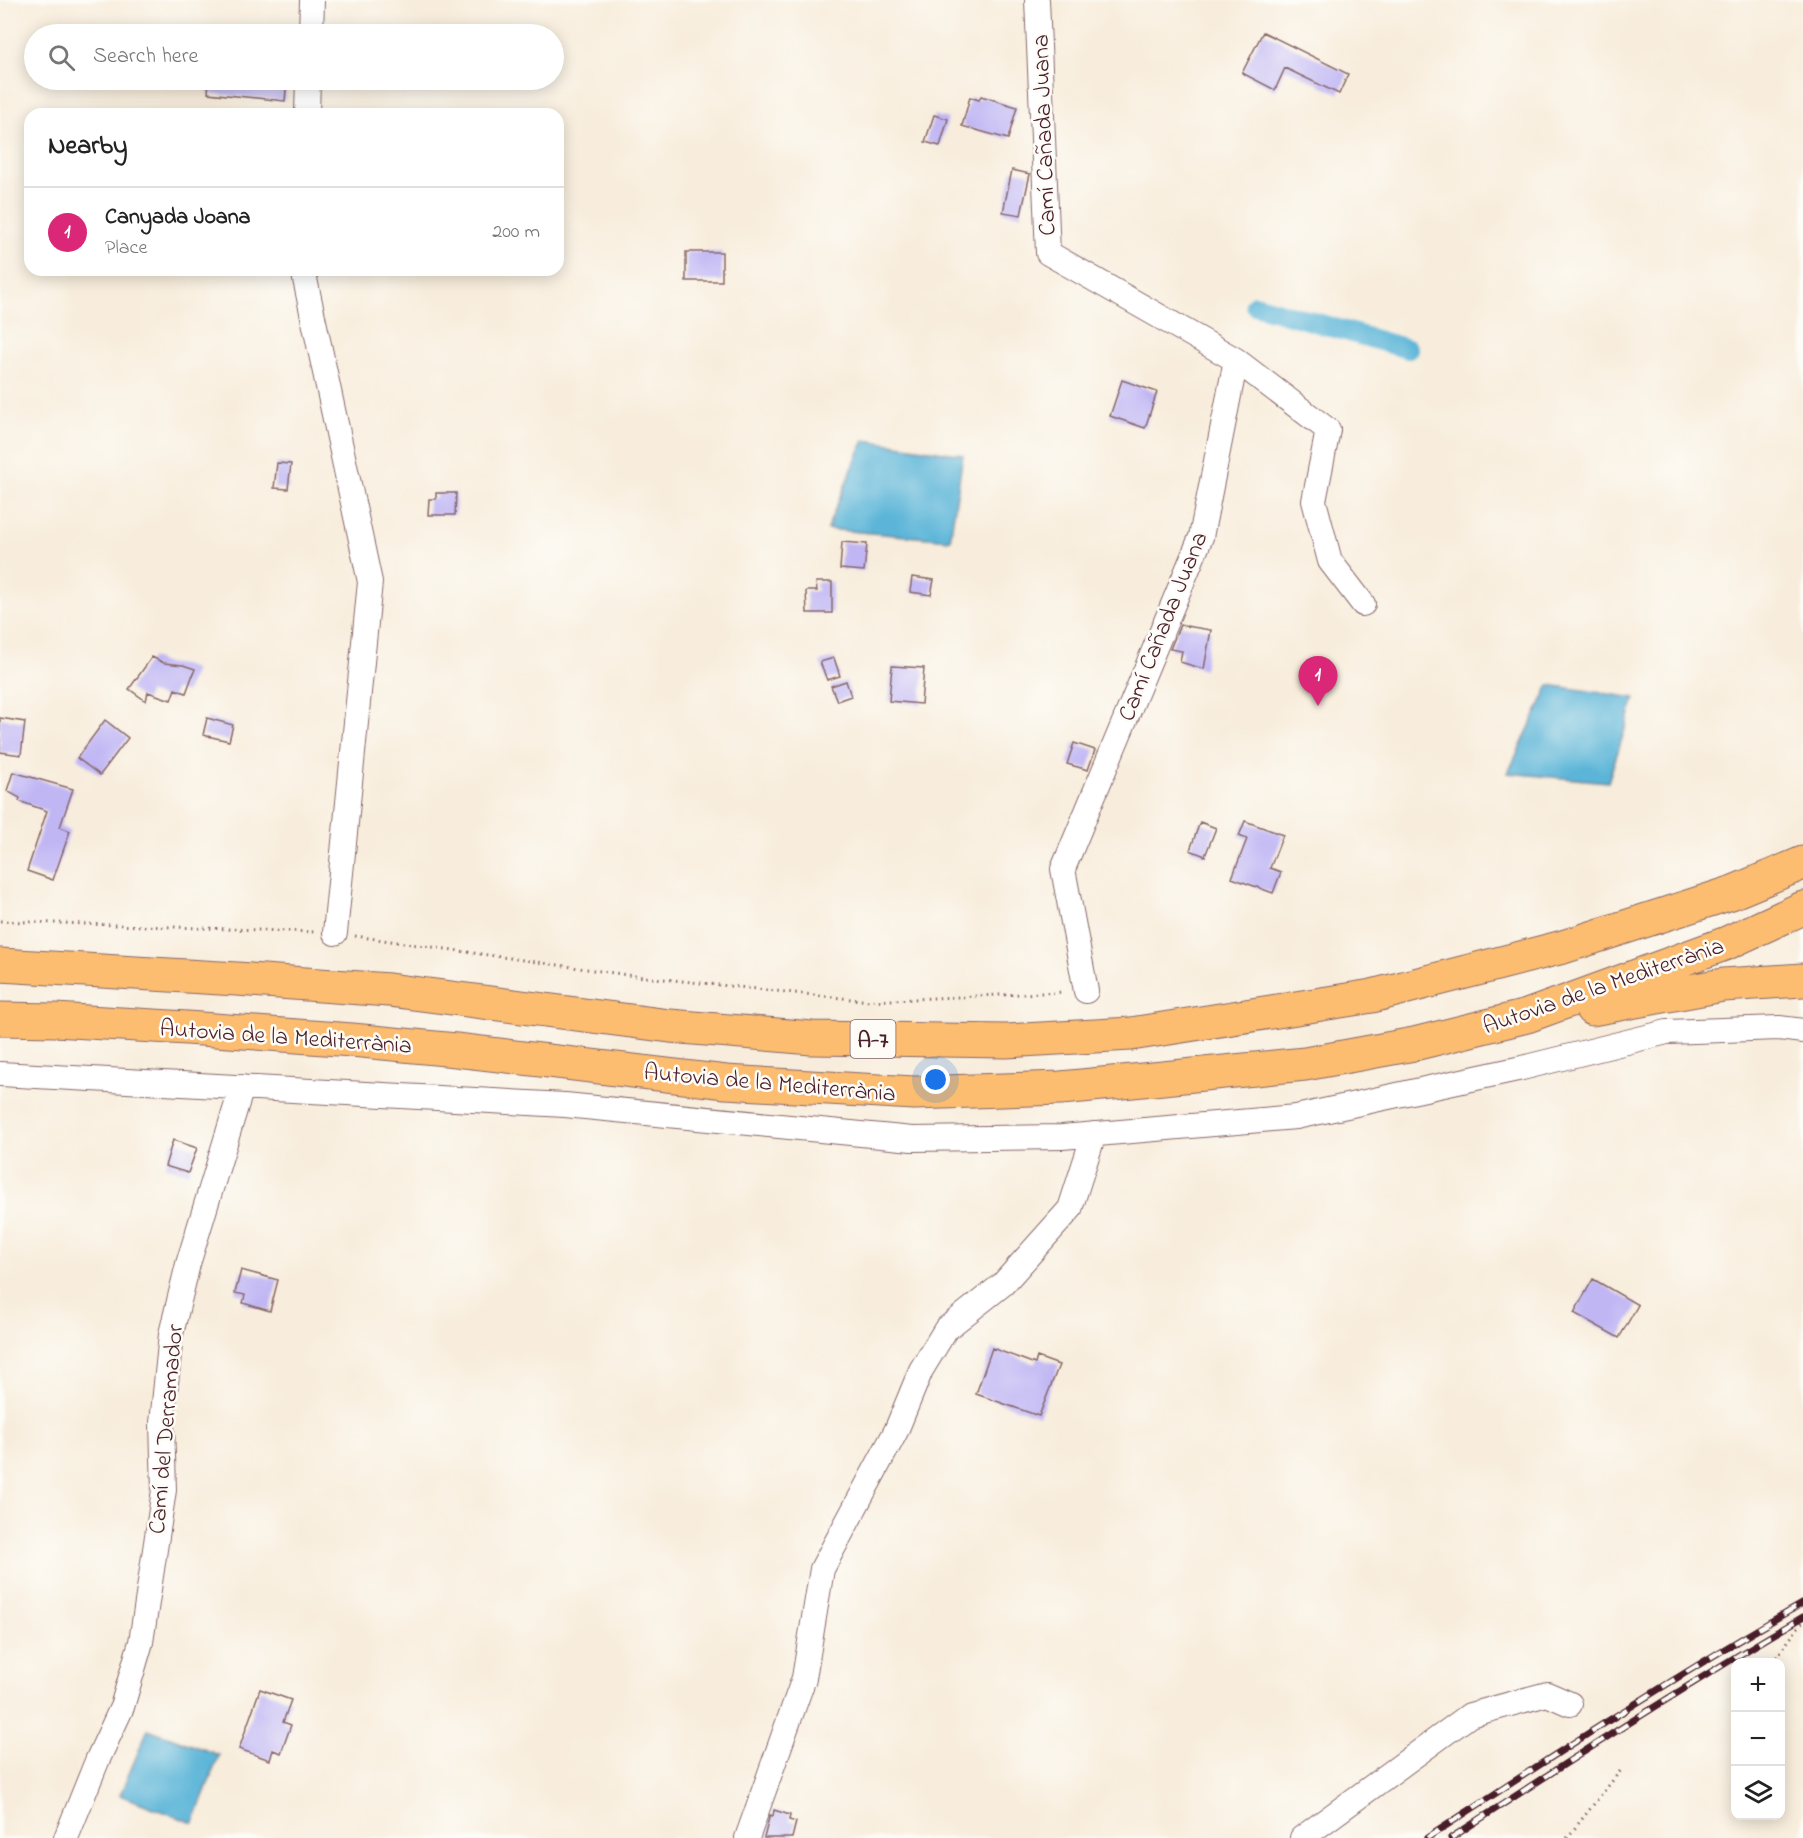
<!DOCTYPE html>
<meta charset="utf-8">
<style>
body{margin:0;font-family:"Indie Flower",sans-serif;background:#f2f2f2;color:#222}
.controls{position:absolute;right:18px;bottom:18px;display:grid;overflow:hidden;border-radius:12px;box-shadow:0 3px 15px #0003}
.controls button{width:54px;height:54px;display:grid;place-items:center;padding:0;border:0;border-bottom:2px solid #e0e0e0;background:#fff;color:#222;font:30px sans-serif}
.you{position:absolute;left:936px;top:1080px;width:21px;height:21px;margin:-15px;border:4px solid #fff;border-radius:50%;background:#1a73e8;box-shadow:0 0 0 9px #1a73e833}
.badge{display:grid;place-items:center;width:39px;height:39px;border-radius:50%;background:#db2777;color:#fff;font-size:20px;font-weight:700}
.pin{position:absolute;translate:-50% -50px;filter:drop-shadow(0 2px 3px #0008)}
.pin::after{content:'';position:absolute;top:32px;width:21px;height:18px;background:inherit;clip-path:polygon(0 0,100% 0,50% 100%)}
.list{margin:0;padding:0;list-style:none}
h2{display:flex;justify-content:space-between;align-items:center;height:78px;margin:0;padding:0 24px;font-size:26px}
h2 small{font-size:20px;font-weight:400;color:#767676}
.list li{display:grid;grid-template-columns:39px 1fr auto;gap:18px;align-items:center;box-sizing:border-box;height:90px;padding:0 24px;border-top:2px solid #e0e0e0}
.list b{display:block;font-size:22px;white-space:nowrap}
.list p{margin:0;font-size:20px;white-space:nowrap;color:#767676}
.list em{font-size:20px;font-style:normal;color:#767676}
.icon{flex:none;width:33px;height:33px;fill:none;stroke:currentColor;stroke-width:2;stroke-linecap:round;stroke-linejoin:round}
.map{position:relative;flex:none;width:1803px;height:1838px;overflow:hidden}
.search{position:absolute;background:#fff;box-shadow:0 3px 15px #0003;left:24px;top:24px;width:540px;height:66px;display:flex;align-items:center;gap:15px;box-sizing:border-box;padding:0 21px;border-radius:33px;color:#767676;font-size:22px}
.panel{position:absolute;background:#fff;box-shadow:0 3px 15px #0003;left:24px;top:108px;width:540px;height:168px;border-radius:18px}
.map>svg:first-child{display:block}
.water{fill:#5bb5d8;stroke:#526a82;stroke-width:1.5}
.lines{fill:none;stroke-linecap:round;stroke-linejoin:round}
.canal{stroke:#5bb5d8;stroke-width:20}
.building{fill:#c0b6f4}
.minor-casing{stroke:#876769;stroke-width:26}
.highway-casing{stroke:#876769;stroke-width:35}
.path{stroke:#876769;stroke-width:3;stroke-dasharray:1.5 4.5;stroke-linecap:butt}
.minor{stroke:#fff;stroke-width:24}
.highway{stroke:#fcbd6f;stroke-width:33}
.rail-casing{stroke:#4a1f2b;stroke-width:7}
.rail{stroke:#fdfcf7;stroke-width:4.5;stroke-dasharray:14;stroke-linecap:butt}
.labels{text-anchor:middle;stroke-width:5;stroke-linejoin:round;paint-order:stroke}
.shield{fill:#fdfcf7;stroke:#806168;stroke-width:1.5}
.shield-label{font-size:22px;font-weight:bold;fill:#4a1f2b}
.street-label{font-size:24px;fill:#4a1f2b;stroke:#fdfcf7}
</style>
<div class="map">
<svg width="1803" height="1838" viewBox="0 0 1803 1838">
<rect width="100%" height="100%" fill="#fdfcf7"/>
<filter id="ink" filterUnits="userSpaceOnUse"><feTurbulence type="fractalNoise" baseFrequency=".0167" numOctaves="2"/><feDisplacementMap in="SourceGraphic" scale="12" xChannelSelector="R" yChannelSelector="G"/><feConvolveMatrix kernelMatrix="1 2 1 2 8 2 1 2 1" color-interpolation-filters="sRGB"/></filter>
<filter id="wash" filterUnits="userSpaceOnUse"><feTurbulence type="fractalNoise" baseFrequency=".008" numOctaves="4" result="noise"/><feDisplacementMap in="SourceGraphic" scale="24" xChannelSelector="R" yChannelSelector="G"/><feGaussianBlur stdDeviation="1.35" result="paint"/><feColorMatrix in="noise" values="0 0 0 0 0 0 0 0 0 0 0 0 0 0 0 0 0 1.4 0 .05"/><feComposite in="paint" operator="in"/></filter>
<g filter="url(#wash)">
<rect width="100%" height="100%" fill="#f8eddc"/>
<path class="water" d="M864,440L963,455L950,540L827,529Z
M1549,685L1635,698L1608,782L1508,773Z
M148,1729L219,1755L193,1823L120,1795Z"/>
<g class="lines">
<path class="canal" d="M1255,305L1408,349"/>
</g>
<g id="blocks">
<path class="building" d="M1263,32L1348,74L1339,94L1285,68L1275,90L1242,73Z
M209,80H287L285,101L208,93Z
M981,96L1017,107L1008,139L962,126L970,97L979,100Z
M934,115L948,119L940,146L925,142Z
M1012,170L1030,174L1021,215L1003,212Z
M686,252H722V281H686Z
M1122,380L1157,392L1145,428L1110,416Z
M277,463L291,464L288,489L274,488Z
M436,493H456L455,515H428L429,499H436Z
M842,542L867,544L864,571L840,569Z
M912,577L934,580L931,595L910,592Z
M816,582H832V613H807L806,591H817Z
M1180,625L1211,630L1204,669L1180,662L1182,651L1170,649Z
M152,657L164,663L183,665L195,669L186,693L175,689L171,700L148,692L146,701L129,689Z
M834,658L840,676L827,680L820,662Z
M892,666L924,668L921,704L889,701Z
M846,681L851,696L837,701L831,686Z
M0,718L25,722L21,755L0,752Z
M207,718L233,725L229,741L203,735Z
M105,720L128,738L100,775L77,758Z
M1074,743L1095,750L1088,770L1067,764Z
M13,772L73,789L60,827L70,831L53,880L27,871L47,811L19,801L20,798L7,791Z
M1245,821L1283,835L1270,868L1281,872L1273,893L1232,878L1247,839L1239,836Z
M1200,822L1216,828L1205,856L1190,850Z
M173,1140L197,1148L188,1173L165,1166Z
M241,1270L278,1280L270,1311L243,1303L245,1295L235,1293Z
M1593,1279L1638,1305L1619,1338L1574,1313Z
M992,1348L1035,1364L1037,1357L1059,1365L1039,1416L976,1394Z
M260,1689L291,1700L283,1722L291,1725L281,1753L273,1750L270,1760L239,1749Z
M774,1810L790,1815L789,1820L796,1822L792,1838H764L769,1818L770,1815L773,1816Z"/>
</g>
</g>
<g filter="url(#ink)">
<use href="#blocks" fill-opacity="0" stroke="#876769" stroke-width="1.5"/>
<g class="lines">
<g class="minor-casing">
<path id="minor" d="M1037,0L1048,253L1236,360L1201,537L1063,869L1086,991
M311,34L312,0
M307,114L308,80
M303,270L370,582L335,933
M1236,360L1328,430L1314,501L1330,561L1363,604
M0,1074L565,1105L912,1139L1062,1137L1296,1117L1522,1068L1667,1032L1779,1028L1803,1031
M66,1838L97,1761L122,1707L141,1642L164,1490L162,1423L171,1334L188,1264L242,1087
M747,1838L804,1678L822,1569L896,1431L921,1370L946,1329L1003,1284L1070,1209L1094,1134
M1302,1838L1470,1715L1547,1694L1570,1704"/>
</g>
<g class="highway-casing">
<path id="highway" d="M0,965L237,979L389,990L670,1026L812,1038L1006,1041L1131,1034L1372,996L1563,947L1731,893L1803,863
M1592,1009L1723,985L1803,980
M0,1019L55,1020L187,1028L352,1040L456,1050L726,1082L914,1093L1061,1088L1305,1064L1414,1044L1527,1016L1727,943L1803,908"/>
</g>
<path class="path" d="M0,921L316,932
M355,936L635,976L870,1001L1064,992
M1773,1662L1803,1621
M1567,1838L1621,1770"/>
<use href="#minor" class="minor"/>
<use href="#highway" class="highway"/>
<g class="rail-casing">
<path id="rail" d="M1427,1838C1551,1757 1675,1676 1803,1603
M1451,1838C1567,1762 1683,1687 1803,1617"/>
</g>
<use href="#rail" class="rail"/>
</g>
</g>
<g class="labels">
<rect class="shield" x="850.5" y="1020" width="45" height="38" rx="4.5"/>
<g class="shield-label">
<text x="873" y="1047">A-7</text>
</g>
<g class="street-label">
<text transform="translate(1043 135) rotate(-92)" y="8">Camí Cañada Juana</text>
<text transform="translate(1162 626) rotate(-68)" y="8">Camí Cañada Juana</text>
<text transform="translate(1603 985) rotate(-19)" y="8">Autovia de la Mediterrània</text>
<text transform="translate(286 1036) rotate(4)" y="8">Autovia de la Mediterrània</text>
<text transform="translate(770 1082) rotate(5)" y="8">Autovia de la Mediterrània</text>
<text transform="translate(165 1429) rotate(-85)" y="8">Camí del Derramador</text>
</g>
</g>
</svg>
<div class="controls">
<button>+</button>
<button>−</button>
<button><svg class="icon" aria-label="layers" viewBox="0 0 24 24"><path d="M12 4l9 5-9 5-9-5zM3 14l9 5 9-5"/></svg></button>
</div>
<div class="you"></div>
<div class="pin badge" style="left:1318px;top:706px">1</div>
<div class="search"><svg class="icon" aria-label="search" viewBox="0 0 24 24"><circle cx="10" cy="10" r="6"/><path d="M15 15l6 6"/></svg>Search here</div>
<section class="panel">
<h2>Nearby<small></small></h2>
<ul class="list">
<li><span class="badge">1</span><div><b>Canyada Joana</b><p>Place</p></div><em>200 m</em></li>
</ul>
</section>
</div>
